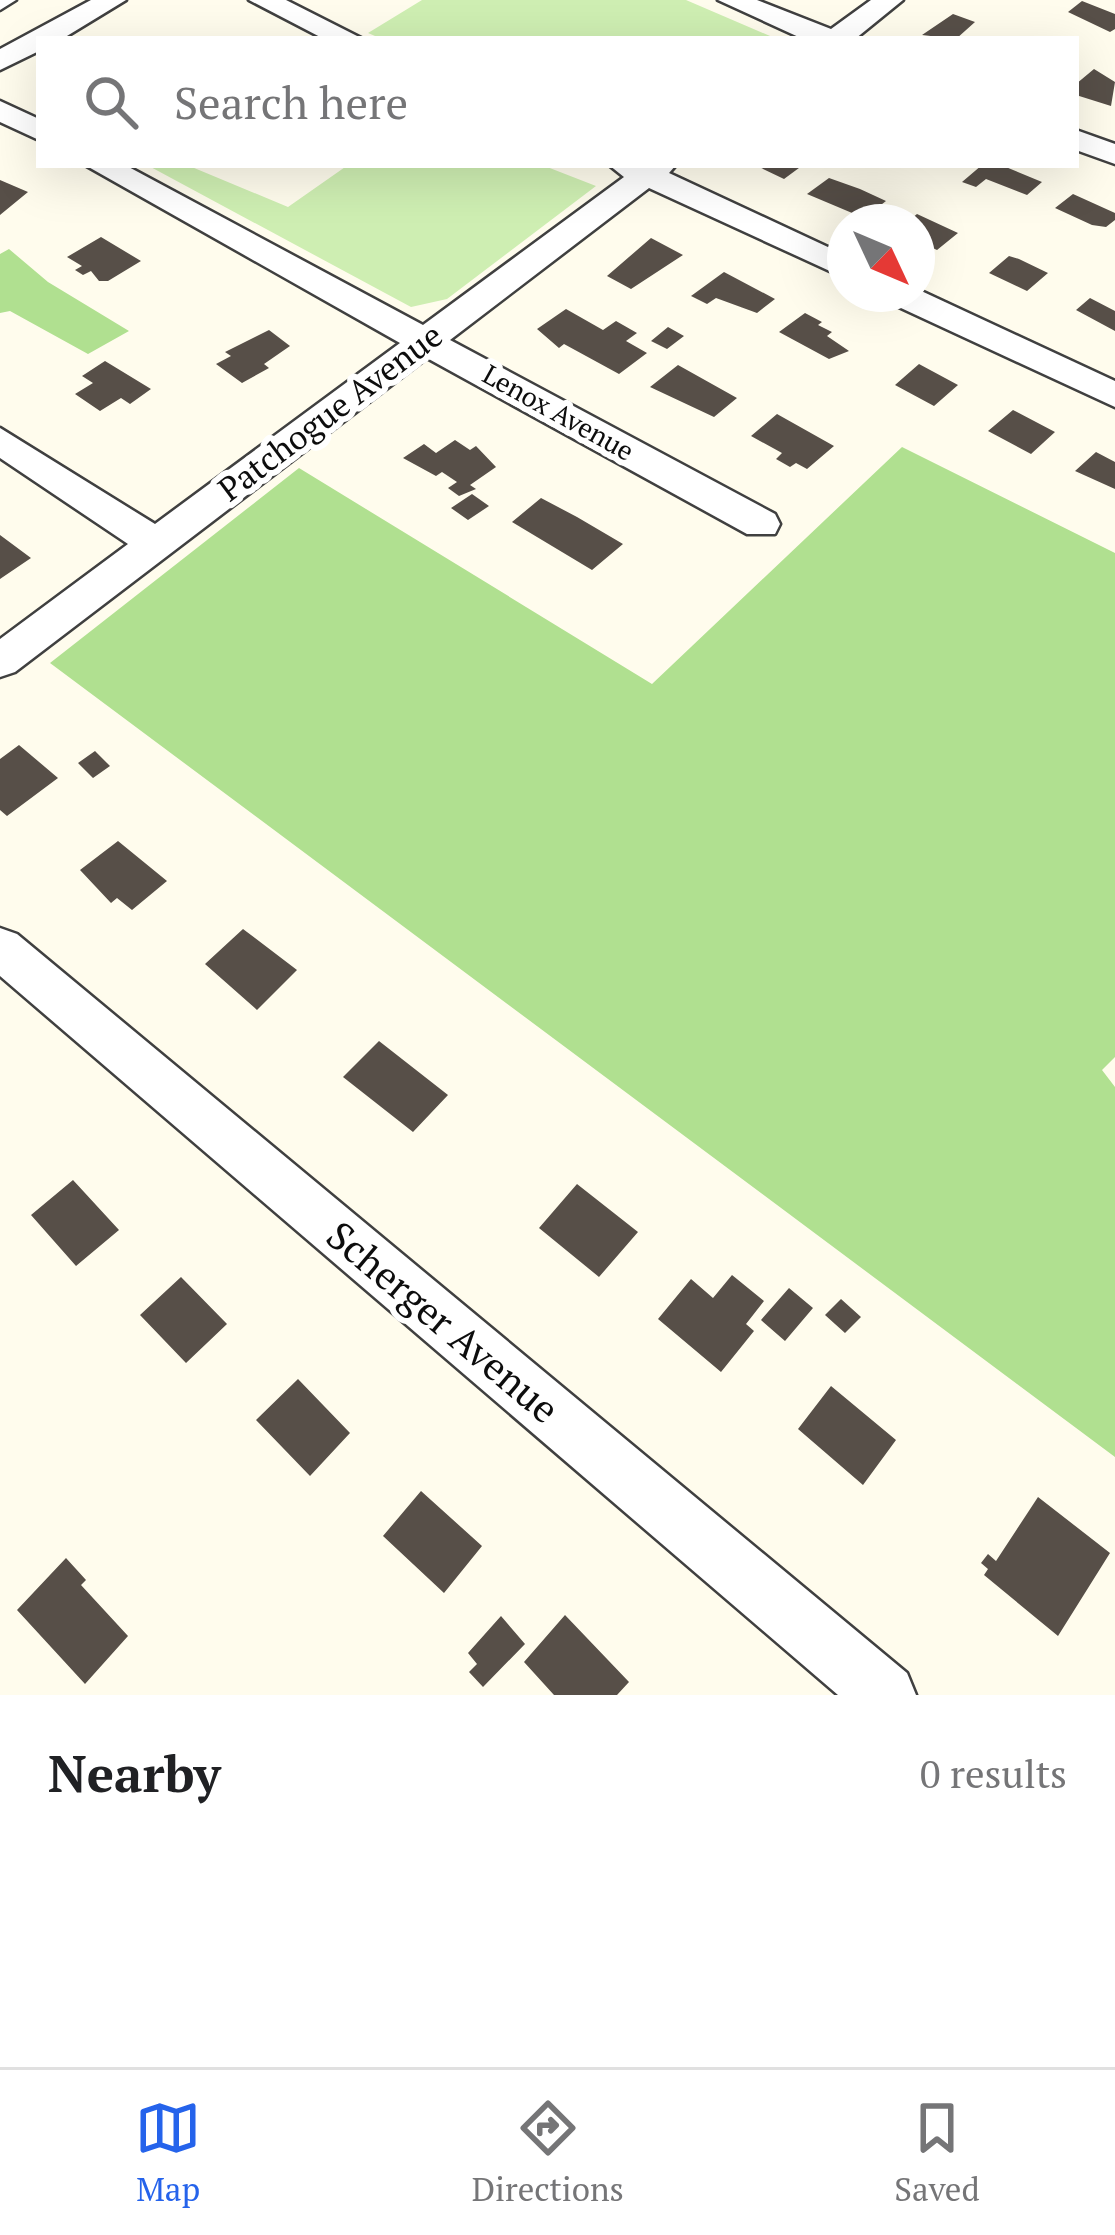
<!DOCTYPE html>
<style>
body{margin:0;font-family:"PT Serif",serif;background:#f2f2f2;color:#202124}
.compass{position:absolute;left:827px;top:204px;width:108px;height:108px;border-radius:50%;background:#fff;box-shadow:0 12px 48px #0002;rotate:134deg}
.list{margin:0;padding:0;list-style:none}
h2{display:flex;justify-content:space-between;align-items:center;height:156px;margin:0;padding:0 48px;font-size:51px}
h2 small{font-size:39px;font-weight:400;color:#757577}
.icon{flex:none;width:66px;height:66px;fill:none;stroke:currentColor;stroke-width:2;stroke-linecap:round;stroke-linejoin:round}
.map{position:relative;flex:none;width:1115px;height:1695px;overflow:hidden}
.search{position:absolute;background:#fff;box-shadow:0 12px 48px #0002;left:36px;right:36px;top:36px;height:132px;display:flex;align-items:center;gap:30px;box-sizing:border-box;padding:0 42px;border-radius:0px;color:#757577;font-size:45px}
.sheet{height:372px;background:#fff}
nav{display:flex;justify-content:space-around;align-items:center;box-sizing:border-box;height:168px;border-top:3px solid #e0e0e0;background:#fff;font-size:33px;color:#757577}
nav a{display:grid;justify-items:center;gap:6px}
nav .on{color:#2563eb}
.map>svg:first-child{display:block}
.green{fill:#ceeeb2}
.forest{fill:#b0e090}
.building{fill:#574f48}
.lines{fill:none;stroke-linecap:round;stroke-linejoin:round}
.minor-casing{stroke:#404040;stroke-width:5}
.minor{fill:#fff;fill-rule:evenodd}
.labels{text-anchor:middle;stroke-width:12;stroke-linejoin:round;paint-order:stroke}
.far-street-label{font-size:27px;fill:#0d0d0d;stroke:#fff}
.street-label{font-size:33px;fill:#0d0d0d;stroke:#fff}
.near-street-label{font-size:39px;fill:#0d0d0d;stroke:#fff}
</style>
<div class="map">
<svg width="1115" height="1695" viewBox="0 0 1115 1695">
<rect width="100%" height="100%" fill="#fffced"/>
<path class="green" d="M422,0H686L777,39H382L368,33Z
M147,165H187L288,207L348,165H542L596,186L447,299L411,307Z"/>
<path class="forest" d="M9,249L48,282L129,331L88,354L10,311L0,313V254Z
M902,447L1115,553V1057L1102,1070L1115,1087V1457L50,663L299,468L652,684Z"/>
<path class="building" d="M1082,1L1115,14V29L1110,32L1068,12Z
M953,14L975,22L956,39L922,35Z
M1094,69L1115,82L1111,106L1076,95V84Z
M755,165H803L784,179Z
M982,165H1001L1042,182L1027,195L986,179L976,187L962,182Z
M829,178L860,189L886,201L864,218L807,194Z
M0,180L28,192L0,215Z
M1073,194L1115,213V220L1106,227L1092,225L1055,208Z
M917,214L958,233L937,250L917,241V222H907Z
M101,237L141,261L108,281H99L91,271L83,275L75,270L82,266L67,257Z
M651,238L683,255L631,289L607,276Z
M1009,256L1019,259L1048,273L1027,291L989,273Z
M724,272L775,299L757,313L716,298L707,304L691,296Z
M1090,298L1115,311V331L1076,310Z
M566,309L603,330L616,321L637,333L626,341L647,353L619,374L564,344L559,348L537,329Z
M805,313L822,322L818,325L832,332L827,336L849,351L829,359L779,332Z
M668,327L684,336L667,349L651,341Z
M269,330L290,346L264,364L269,368L242,383L216,364L231,356L225,352Z
M105,361L151,389L130,404L121,398L100,411L75,394L93,383L82,376Z
M919,364L958,385L934,406L895,385Z
M678,365L737,398L714,417L650,387Z
M1013,410L1055,432L1031,454L988,431Z
M777,414L834,446L807,469L796,463L790,467L776,459L782,453L751,436Z
M455,440L470,450L476,446L496,467L470,485L476,489L459,496L448,488L457,482L442,472L436,476L403,458L424,444L436,453Z
M1096,452L1115,462V489L1075,471Z
M472,494L489,506L468,520L451,508Z
M541,498L577,517L623,544L592,570L512,522Z
M0,535L31,558L0,579Z
M19,745L58,778L7,816L0,810V759Z
M95,751L110,766L93,778L78,763Z
M118,841L167,881L132,910L117,898L111,903L80,870Z
M243,929L297,970L257,1010L205,964Z
M379,1041L448,1095L413,1132L343,1077Z
M73,1180L119,1230L76,1266L31,1215Z
M577,1184L638,1232L599,1277L539,1228Z
M732,1275L764,1301L746,1324L754,1331L721,1372L658,1319L691,1279L713,1298Z
M181,1277L227,1324L186,1363L140,1315Z
M789,1288L813,1308L785,1341L761,1320Z
M841,1299L861,1317L845,1333L825,1315Z
M298,1379L350,1433L310,1476L256,1420Z
M831,1386L896,1440L863,1485L798,1429Z
M421,1491L482,1546L444,1593L383,1536Z
M1038,1497L1110,1553L1058,1636L984,1575L988,1569L981,1563L988,1554L996,1561Z
M66,1558L86,1580L81,1585L128,1636L85,1684L17,1610Z
M565,1615L629,1682L617,1695H554L524,1662Z
M501,1616L525,1644L483,1687L469,1672L477,1664L468,1653Z"/>
<g class="lines">
<g class="minor-casing">
<path id="minor" d="M0,0H16L0,10Z
M91,0H126L62,39H39V51L0,70V49Z
M249,0H286L363,39H324Z
M718,0H757L831,29L871,0H903L855,39H803Z
M0,101L39,119V140L0,122Z
M1076,130L1115,144V164L1076,150Z
M85,165H125L423,325L624,177L609,165H676L669,173L845,255V278L649,188L450,340L775,514L780,524L775,534H747L427,358L15,672L0,677V639L128,544L0,458V428L155,524L400,343Z
M917,289L1115,381V407L888,302L883,294H917Z
M0,928L17,934L907,1673L916,1695H838L0,976Z"/>
</g>
<use href="#minor" class="minor"/>
</g>
<g class="labels">
<g class="far-street-label">
<text transform="translate(558 413) rotate(29)" y="9">Lenox Avenue</text>
</g>
<g class="street-label">
<text transform="translate(330 412) rotate(-37)" y="12">Patchogue Avenue</text>
</g>
<g class="near-street-label">
<text transform="translate(443 1322) rotate(40)" y="14">Scherger Avenue</text>
</g>
</g>
</svg>
<svg class="compass" viewBox="-18 -18 36 36"><path d="M0-13l5 13h-10z" fill="#e53935"/><path d="M0 13l5-13h-10z" fill="#757577"/></svg>
<div class="search"><svg class="icon" aria-label="search" viewBox="0 0 24 24"><circle cx="10" cy="10" r="6"/><path d="M15 15l6 6"/></svg>Search here</div>
</div>
<section class="sheet">
<h2>Nearby<small>0 results</small></h2>
<ul class="list">
</ul>
</section>
<nav>
<a class="on"><svg class="icon" aria-label="map" viewBox="0 0 24 24"><path d="M3 6l6-2 6 2 6-2v14l-6 2-6-2-6 2zM9 4v14M15 6v14"/></svg>Map</a>
<a><svg class="icon" aria-label="directions" viewBox="0 0 24 24"><path d="M12 3l9 9-9 9-9-9zM9 14v-3h6M13 9l2 2-2 2"/></svg>Directions</a>
<a><svg class="icon" aria-label="saved" viewBox="0 0 24 24"><path d="M7 4h10v16l-5-4-5 4z"/></svg>Saved</a>
</nav>
